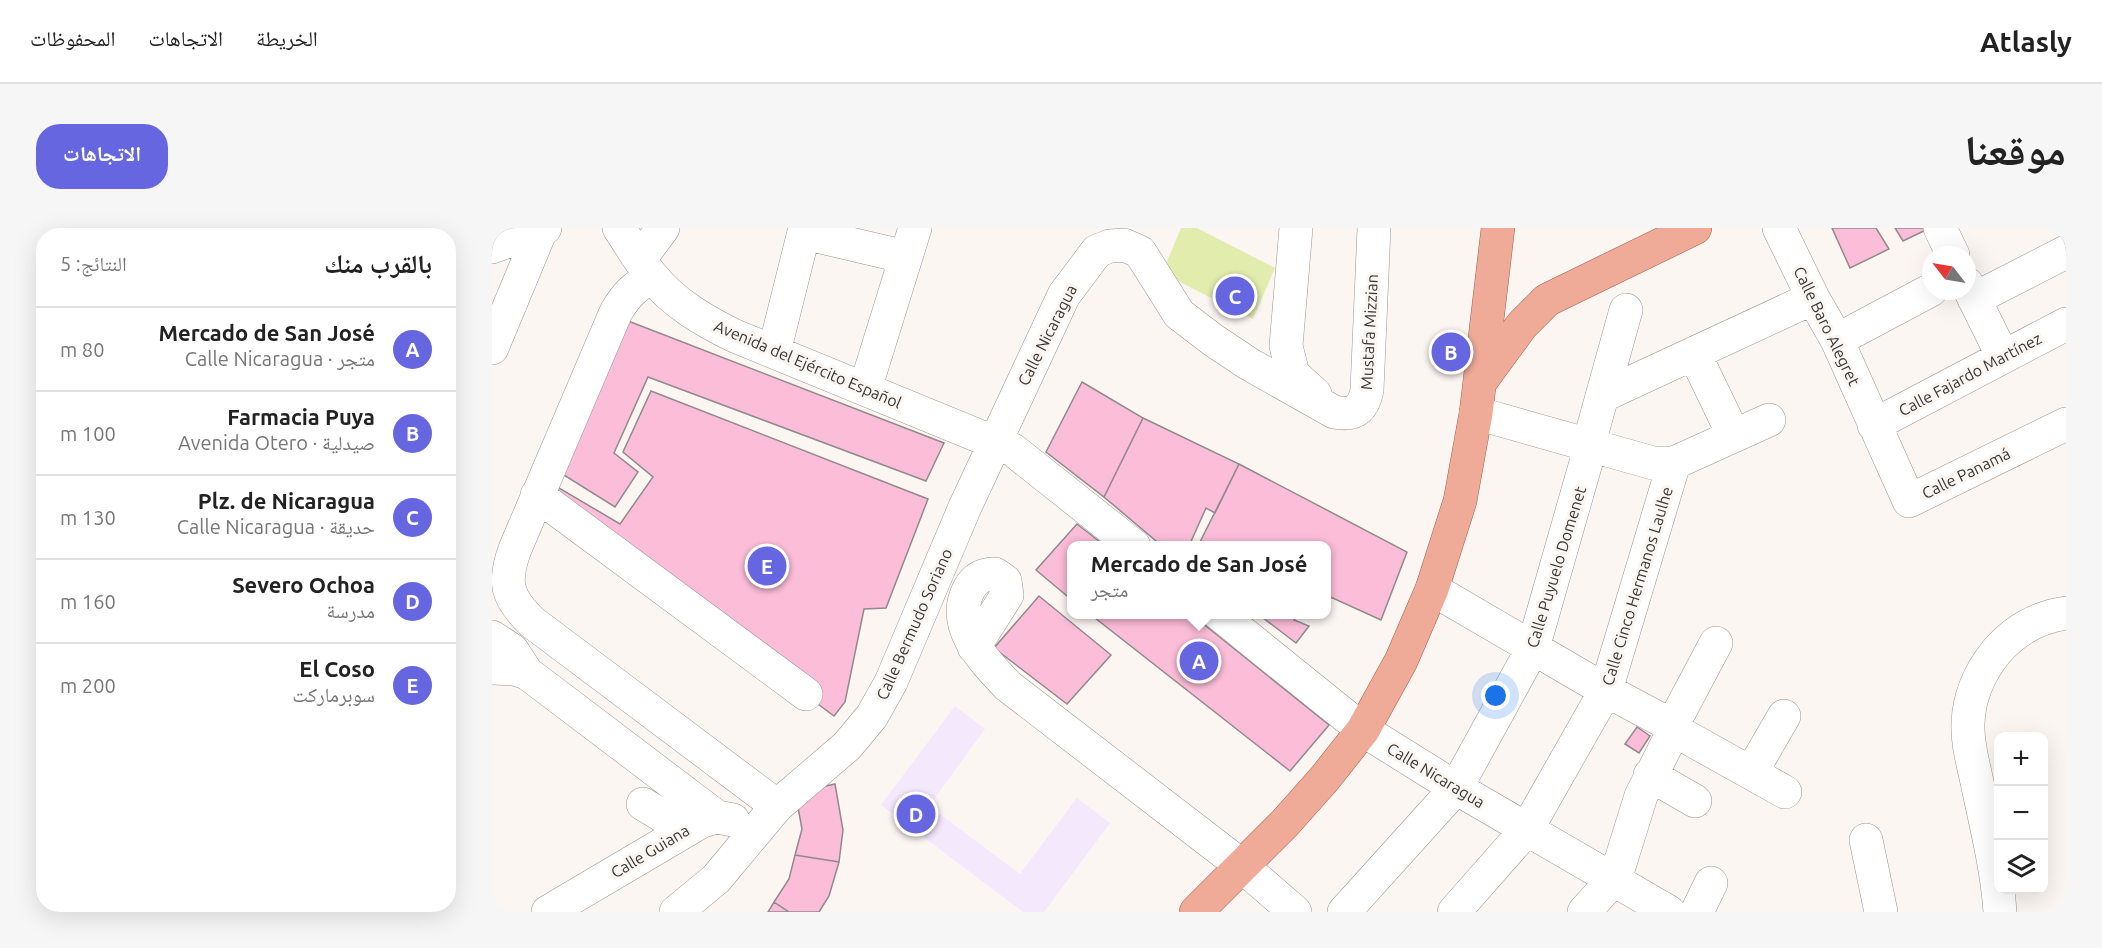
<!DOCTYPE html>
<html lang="ar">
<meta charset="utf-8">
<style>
body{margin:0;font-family:Ubuntu,"Noto Naskh Arabic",sans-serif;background:#f6f6f6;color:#222;direction:rtl}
.controls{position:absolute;right:18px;bottom:18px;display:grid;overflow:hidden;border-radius:12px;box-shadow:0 6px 24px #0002}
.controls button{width:54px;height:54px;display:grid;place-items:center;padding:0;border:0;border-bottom:2px solid #e0e0e0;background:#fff;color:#222;font:30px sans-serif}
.compass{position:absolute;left:1430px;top:18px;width:54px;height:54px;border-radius:50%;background:#fff;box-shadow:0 6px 24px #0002;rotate:301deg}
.you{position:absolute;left:1004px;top:468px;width:21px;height:21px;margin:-15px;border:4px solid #fff;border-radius:50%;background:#1a73e8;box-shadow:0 0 0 9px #1a73e833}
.badge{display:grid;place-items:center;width:39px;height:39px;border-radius:50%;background:#6667e0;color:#fff;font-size:20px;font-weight:700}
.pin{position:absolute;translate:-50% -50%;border:3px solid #fff;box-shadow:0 2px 6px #0006}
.popup{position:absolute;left:575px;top:313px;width:264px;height:78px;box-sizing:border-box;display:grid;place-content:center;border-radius:12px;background:#fff;filter:drop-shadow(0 2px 4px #0005);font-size:20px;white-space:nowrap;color:#767676}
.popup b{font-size:22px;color:#222}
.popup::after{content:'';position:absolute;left:50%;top:100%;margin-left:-12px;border:12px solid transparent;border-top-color:#fff}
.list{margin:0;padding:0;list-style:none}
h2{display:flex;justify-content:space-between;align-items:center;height:78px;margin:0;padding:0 24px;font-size:26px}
h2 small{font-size:20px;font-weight:400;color:#767676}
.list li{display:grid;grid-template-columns:39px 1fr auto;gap:18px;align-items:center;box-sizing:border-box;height:84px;padding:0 24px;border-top:2px solid #e0e0e0}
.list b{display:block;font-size:22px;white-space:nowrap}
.list p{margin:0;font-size:20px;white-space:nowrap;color:#767676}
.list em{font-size:20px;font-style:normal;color:#767676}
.icon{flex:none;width:33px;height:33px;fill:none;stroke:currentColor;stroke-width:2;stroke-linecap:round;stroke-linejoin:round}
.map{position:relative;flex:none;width:1574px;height:684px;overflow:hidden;direction:ltr;border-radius:24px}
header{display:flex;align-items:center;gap:36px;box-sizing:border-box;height:84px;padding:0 30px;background:#fff;border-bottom:2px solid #e0e0e0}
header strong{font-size:28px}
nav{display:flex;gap:33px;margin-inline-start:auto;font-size:21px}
.intro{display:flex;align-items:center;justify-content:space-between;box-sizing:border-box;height:144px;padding:0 36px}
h1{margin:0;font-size:42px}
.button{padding:15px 27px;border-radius:24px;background:#6667e0;color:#fff;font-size:21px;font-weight:700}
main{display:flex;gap:36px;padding:0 36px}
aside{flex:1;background:#fff;border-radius:24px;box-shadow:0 6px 24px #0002}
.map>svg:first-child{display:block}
.education{fill:#f4e8fc}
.green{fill:#e1ecad}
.building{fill:#fcbdd8;stroke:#908a8d;stroke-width:1.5}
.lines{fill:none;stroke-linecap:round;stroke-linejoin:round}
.minor-casing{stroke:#9b9593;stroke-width:34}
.major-casing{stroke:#a95d49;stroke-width:34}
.minor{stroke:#fff;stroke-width:33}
.major{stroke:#efaa98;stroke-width:33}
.labels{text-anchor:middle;stroke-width:6;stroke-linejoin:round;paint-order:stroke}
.street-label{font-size:16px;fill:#393736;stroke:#fcf6f3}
</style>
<header>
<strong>Atlasly</strong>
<nav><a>الخريطة</a><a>الاتجاهات</a><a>المحفوظات</a></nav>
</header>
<div class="intro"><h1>موقعنا</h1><a class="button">الاتجاهات</a></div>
<main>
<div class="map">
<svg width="1574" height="684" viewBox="0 0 1574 684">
<rect width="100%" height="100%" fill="#fcf6f3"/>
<path class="education" d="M463,478L493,501L437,578L528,646L585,570L618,595L552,684H531L389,577Z"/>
<path class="green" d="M689,0H705L783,40L761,91L670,45Z"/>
<path class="building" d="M1340,0H1384L1397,21L1358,40Z
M1403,0H1436V1L1411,13Z
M131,91L452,215L434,253L156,149L122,225L146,244L123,279L67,244Z
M590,154L651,190L612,269L554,224Z
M159,163L436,271L394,380L372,381L353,474L342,488L45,267L52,251L128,296L161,249L131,224Z
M651,190L747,236L723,285L714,280L697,318H670L612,269Z
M747,236L915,324L889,392L834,367V318H706Z
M585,296L613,318H580V362L575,368L544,342Z
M547,368L619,427L575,476L502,420Z
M598,386H699L837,497L798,543Z
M766,386H806L802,392L817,398L804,415Z
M1145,499L1158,508L1147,525L1133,516Z
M343,556L351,602L347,634L303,627L310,601L305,574L316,562Z
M303,627L347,634L337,668L327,684H297L282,674L297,651Z
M282,674L297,684H276Z"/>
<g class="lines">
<g class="minor-casing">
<path id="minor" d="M127,0C138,16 147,33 159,47C181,75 212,93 243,108L521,222L642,318
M804,0L794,118L801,146L823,166
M1287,0L1321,70L1345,112L1417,273L1574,196
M1448,0L1461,27
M312,5L414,29
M0,19L53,0
M148,31L171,0
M160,49C143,58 134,67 124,84L23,321C11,354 14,369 40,394L285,578
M1475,56L1511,129
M1482,71L1574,24
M1345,112L1439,62
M0,120L49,2
M282,124L313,0
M1202,125L1242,208
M373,161L423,0
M1110,168L1321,70
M984,185L1161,235H1182L1277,192
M1382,197L1574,96
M45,267L314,466
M940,361L1106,458L1177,496L1182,502L1149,568L1125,645L1113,661L1092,684
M727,386L871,502L964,560L1177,684
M0,409L20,422L35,445
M482,419L515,367L513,353L503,346C491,346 483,350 477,361C457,398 493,434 516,458L750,638L803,684
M0,440L23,441L35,445L225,589
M1180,498L1224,415
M1182,502L1293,564
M1259,545L1292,488
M1158,547L1203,573
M151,576L194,602
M1374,612L1389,684
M56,684L210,593L225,589L241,592
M184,684L224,651L285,578L355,518L380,488L399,454L473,279L572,67L605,23L618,18L632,17L648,24L687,86L721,112L757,136L842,184C862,188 871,182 875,162L882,0
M852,684L964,560L1041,420L1099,217V208L1134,82
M962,684L1035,601L1114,462L1182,235
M1205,684L1219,655
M1508,684C1505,640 1494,597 1485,554C1481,535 1475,515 1476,495C1477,469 1488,444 1504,424C1522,403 1546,389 1574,385"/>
</g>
<g class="major-casing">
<path id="major" d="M989,153L1030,97L1055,72L1203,0
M704,684L793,595L833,550L871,502L909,433L940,361L968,273L984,185L1006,0"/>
</g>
<use href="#minor" class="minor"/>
<use href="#major" class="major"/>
</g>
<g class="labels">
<g class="street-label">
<text transform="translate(1335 98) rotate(64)" y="6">Calle Baro Alegret</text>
<text transform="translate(877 104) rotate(-87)" y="6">Mustafa Mizzian</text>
<text transform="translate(555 107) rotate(-63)" y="6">Calle Nicaragua</text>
<text transform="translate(316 136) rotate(23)" y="6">Avenida del Ejército Español</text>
<text transform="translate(1478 146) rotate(-28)" y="6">Calle Fajardo Martínez</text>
<text transform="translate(1474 245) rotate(-26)" y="6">Calle Panamá</text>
<text transform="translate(1064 339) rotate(-73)" y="6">Calle Puyuelo Domenet</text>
<text transform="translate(1145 358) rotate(-73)" y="6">Calle Cinco Hermanos Laulhe</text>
<text transform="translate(422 396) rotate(-66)" y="6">Calle Bermudo Soriano</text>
<text transform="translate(944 547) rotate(31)" y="6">Calle Nicaragua</text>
<text transform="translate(158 623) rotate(-31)" y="6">Calle Guiana</text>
</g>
</g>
</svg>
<div class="controls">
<button>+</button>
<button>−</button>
<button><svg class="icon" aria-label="layers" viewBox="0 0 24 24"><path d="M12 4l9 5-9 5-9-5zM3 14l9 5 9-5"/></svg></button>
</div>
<svg class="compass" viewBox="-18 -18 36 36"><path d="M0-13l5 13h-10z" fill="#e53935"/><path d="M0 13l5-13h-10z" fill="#767676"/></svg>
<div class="you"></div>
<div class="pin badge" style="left:707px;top:433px">A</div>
<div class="popup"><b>Mercado de San José</b>متجر</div>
<div class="pin badge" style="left:959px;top:124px">B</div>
<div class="pin badge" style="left:743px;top:68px">C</div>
<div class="pin badge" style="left:424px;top:586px">D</div>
<div class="pin badge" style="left:275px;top:338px">E</div>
</div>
<aside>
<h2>بالقرب منك<small>النتائج: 5</small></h2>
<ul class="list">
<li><span class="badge">A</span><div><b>Mercado de San José</b><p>متجر · Calle Nicaragua</p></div><em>80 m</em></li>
<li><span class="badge">B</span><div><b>Farmacia Puya</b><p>صيدلية · Avenida Otero</p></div><em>100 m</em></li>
<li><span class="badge">C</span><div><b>Plz. de Nicaragua</b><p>حديقة · Calle Nicaragua</p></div><em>130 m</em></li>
<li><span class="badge">D</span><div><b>Severo Ochoa</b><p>مدرسة</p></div><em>160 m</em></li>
<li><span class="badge">E</span><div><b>El Coso</b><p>سوبرماركت</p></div><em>200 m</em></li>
</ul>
</aside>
</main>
